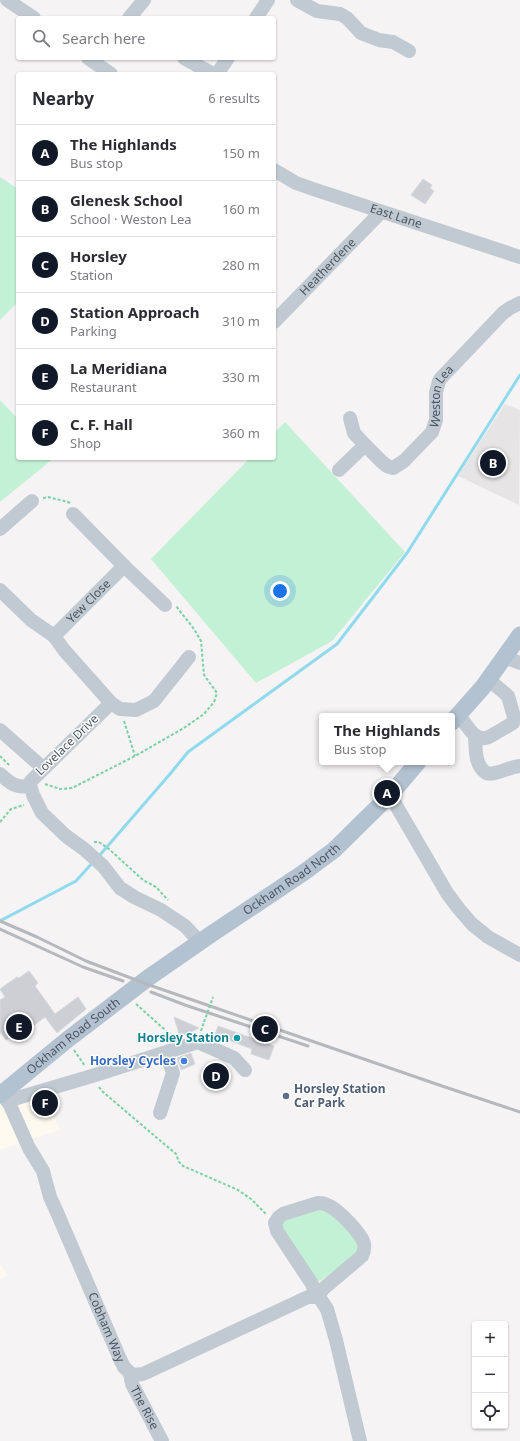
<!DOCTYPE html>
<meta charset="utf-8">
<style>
body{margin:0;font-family:"Noto Sans",sans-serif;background:#f7f7f7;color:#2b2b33}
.controls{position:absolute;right:12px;bottom:12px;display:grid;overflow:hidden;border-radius:4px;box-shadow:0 1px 3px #0004}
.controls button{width:36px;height:36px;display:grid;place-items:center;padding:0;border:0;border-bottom:1px solid #e1e1e2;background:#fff;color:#2b2b33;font:20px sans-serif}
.you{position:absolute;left:280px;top:591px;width:14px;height:14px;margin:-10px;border:3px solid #fff;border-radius:50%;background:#1a73e8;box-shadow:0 0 0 6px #1a73e833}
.badge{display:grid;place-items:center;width:26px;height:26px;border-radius:50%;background:#111827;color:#fff;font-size:13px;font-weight:700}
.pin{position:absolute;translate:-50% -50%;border:2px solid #fff;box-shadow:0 1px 4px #0006}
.popup{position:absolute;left:319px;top:713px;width:136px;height:52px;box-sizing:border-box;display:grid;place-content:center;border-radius:4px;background:#fff;filter:drop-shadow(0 1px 3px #0005);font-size:13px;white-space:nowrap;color:#7c7c81}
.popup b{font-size:15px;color:#2b2b33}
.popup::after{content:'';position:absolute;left:50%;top:100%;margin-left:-8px;border:8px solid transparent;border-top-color:#fff}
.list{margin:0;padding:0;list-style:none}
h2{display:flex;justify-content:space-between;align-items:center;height:52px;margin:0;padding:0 16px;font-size:17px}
h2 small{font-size:13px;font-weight:400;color:#7c7c81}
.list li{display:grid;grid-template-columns:26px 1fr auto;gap:12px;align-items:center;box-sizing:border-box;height:56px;padding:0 16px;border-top:1px solid #e1e1e2}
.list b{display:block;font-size:15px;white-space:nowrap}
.list p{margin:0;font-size:13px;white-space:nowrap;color:#7c7c81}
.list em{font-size:13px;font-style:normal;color:#7c7c81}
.icon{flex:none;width:22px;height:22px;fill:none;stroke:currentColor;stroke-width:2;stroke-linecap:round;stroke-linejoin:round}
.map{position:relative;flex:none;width:520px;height:1441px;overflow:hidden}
.search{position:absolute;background:#fff;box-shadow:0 1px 3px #0004;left:16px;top:16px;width:260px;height:44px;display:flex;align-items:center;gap:10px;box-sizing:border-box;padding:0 14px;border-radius:4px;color:#7c7c81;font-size:15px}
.panel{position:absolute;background:#fff;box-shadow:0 1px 3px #0004;left:16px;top:72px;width:260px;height:388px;border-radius:4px}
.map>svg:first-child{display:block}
.commercial{fill:#fdf9ef}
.education{fill:#e6e4e5}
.green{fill:#c3f1d5}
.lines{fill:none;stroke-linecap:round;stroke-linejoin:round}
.stream{stroke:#90daee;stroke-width:3}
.building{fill:#cdcfd5;stroke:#d7d9de}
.path{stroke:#7ad0a6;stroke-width:2;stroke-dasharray:3 2;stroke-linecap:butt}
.minor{stroke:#c1cad2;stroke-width:14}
.major{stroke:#b3c2d1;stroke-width:17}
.rail{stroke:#b5b8bd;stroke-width:3}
.path-bridge{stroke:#7ad0a6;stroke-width:2;stroke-dasharray:3 2;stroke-linecap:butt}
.culture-dot{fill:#0f9aa8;stroke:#fff;stroke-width:1.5}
.shop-dot{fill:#3f7fe0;stroke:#fff;stroke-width:1.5}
.service-dot{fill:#5c6f8a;stroke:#fff;stroke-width:1.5}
.labels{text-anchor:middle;stroke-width:3;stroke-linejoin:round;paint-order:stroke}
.street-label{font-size:12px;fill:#4a5661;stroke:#fff}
.culture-label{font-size:12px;font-weight:bold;fill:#0d838f;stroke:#fff;text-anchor:end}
.shop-label{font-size:12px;font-weight:bold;fill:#366cbe;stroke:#fff;text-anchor:end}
.service-label{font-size:12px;font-weight:bold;fill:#4e5e75;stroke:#fff;text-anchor:start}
</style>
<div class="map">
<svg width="520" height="1441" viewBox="0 0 520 1441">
<rect width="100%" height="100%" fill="#f5f3f3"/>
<path class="commercial" d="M46,1096L60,1130L0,1150V1103Z
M0,1264L8,1275L0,1280Z"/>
<path class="education" d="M505,404L520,410L519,505L458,476Z"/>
<path class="green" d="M0,177L18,189V302L0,320Z
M0,400L18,419V458H54L0,502Z
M285,422L405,552L332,641L256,683L151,559L250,458H274V433Z
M323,1207L359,1239L360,1253L320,1281L315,1279L279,1227L283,1217Z"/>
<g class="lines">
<path class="stream" d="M99,856L170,774L188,752L337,644L407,553L520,375
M0,921L76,881L94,861"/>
</g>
<path class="building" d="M423,179L432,185L430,188L434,191L425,204L411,195Z
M29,971L38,983L35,986L55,1014L78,997L86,1009L57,1033L45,1017L28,1030L25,1026L6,1040L0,1032V1000L5,997L0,989L17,977L19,978Z
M174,1017L199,1028L180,1037Z
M218,1026L274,1046L269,1060L251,1054L252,1049L215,1035Z
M191,1053L195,1064L181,1070L177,1058Z"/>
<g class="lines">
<path class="path" d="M43,498L48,497L68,502L70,503
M124,721L135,756
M0,756L9,765
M45,784L60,789L72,788L135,756L184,728L204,714L214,702L217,693L204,675L201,641L194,629L176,606
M0,822L11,809L24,805
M94,842H99L109,849L143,880L156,887L168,900
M136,1004L174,1038
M201,1031L204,1022
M74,1050L85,1066
M99,1087L103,1092L176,1154L179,1162L183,1166L238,1190L251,1199L266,1214"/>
<g class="minor">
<path d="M7,0L34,18"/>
<path d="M297,0L317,11L340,14L347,18L361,33L366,35L379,40L393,42L409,51"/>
<path d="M129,18L144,0"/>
<path d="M256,18L268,0"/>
<path d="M88,58L111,74"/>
<path d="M184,58L213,74"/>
<path d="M217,74L228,58"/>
<path id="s1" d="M274,170L296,183L313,189L520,257"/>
<path id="s2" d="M274,322L381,212"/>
<path d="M350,418L354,433L365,445"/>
<path id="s3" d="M339,470L365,445L381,461L387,466L393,468L404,461L432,432L436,420V392L439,381L442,377L503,313L510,308L520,303"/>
<path d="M73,514L124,566L165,605"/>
<path d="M0,529L32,501"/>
<path d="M0,590L31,620L54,636L64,650L111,703L31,781L30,785L33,795L42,813L66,836L84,849L103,866L120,888L134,897L161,910L185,926L200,942"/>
<path id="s4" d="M54,636L124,566"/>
<path d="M504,657L520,663"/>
<path d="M111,703L120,709L136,710L154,701L189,657"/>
<path d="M458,715C468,724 473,743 489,737L513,723L514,717L508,696L488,679"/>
<path d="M0,730L43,768"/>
<path d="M475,736C476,749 474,764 486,773C495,776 508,767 520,766"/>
<path d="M0,774C9,782 17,790 30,785"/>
<path d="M390,795L447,893L459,909L472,924L488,937L520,955"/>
<path id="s5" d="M0,1091L9,1103L29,1148L43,1171L50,1197L56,1210L120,1359L124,1367L132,1375L143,1374L308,1297H317L321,1300L327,1309L336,1340L360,1441"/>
<path d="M7,1101L92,1076L198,1042L234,1058L245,1070"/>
<path d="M160,1113L173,1073L166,1053"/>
<path d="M318,1203C321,1203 324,1203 327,1205C337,1208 362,1234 364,1244C365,1249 364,1252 362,1256L323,1289L317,1297L312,1284L277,1231L275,1223L279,1217L283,1214Z"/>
<path id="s6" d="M130,1373L132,1384L162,1441"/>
</g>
<g class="major">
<path d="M452,722L483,687L520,635"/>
<path id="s7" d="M0,1095L67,1040L148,978L210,935L303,873L334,850L390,795L418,762"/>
</g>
<path class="rail" d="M0,921L37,937L86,961L152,986L442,1086L520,1112
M0,929L83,967L123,981
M151,992L185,1005L308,1046"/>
<path class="path-bridge" d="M204,1022L213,997"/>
</g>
<circle class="culture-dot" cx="237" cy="1038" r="4"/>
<circle class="shop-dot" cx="184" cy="1061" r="4"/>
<circle class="service-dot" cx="286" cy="1096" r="4"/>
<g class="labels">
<g class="street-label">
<text dy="4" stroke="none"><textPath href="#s1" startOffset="131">East Lane</textPath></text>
<text dy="4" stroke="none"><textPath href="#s2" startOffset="77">Heatherdene</textPath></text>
<text dy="4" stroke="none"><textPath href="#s3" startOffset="164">Weston Lea</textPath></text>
<text dy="4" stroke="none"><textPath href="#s4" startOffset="49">Yew Close</textPath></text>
<text transform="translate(67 745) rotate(-44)" y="4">Lovelace Drive</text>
<text dy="4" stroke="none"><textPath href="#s7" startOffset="363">Ockham Road North</textPath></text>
<text dy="4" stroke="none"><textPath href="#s7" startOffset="94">Ockham Road South</textPath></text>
<text dy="4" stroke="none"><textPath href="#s5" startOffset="260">Cobham Way</textPath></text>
<text dy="4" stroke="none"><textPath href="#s6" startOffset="38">The Rise</textPath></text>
</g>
<g class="culture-label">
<text x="229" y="1042">Horsley Station</text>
</g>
<g class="shop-label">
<text x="176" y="1065">Horsley Cycles</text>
</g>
<g class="service-label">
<text x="294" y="1093">Horsley Station<tspan x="294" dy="14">Car Park</tspan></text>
</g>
</g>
</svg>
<div class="controls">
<button>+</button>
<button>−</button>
<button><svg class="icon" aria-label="locate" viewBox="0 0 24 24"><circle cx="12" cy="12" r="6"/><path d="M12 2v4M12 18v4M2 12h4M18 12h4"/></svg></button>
</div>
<div class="you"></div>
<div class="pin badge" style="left:387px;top:793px">A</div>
<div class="popup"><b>The Highlands</b>Bus stop</div>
<div class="pin badge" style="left:493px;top:463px">B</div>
<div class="pin badge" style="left:265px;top:1029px">C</div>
<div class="pin badge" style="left:216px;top:1076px">D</div>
<div class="pin badge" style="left:19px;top:1027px">E</div>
<div class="pin badge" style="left:45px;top:1103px">F</div>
<div class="search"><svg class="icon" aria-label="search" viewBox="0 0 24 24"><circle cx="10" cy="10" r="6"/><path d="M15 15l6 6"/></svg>Search here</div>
<section class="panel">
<h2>Nearby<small>6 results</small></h2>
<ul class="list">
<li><span class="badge">A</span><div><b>The Highlands</b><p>Bus stop</p></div><em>150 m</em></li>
<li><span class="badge">B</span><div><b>Glenesk School</b><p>School · Weston Lea</p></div><em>160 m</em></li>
<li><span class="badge">C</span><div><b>Horsley</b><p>Station</p></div><em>280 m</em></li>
<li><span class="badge">D</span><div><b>Station Approach</b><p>Parking</p></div><em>310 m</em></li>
<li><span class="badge">E</span><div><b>La Meridiana</b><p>Restaurant</p></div><em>330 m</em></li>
<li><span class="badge">F</span><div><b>C. F. Hall</b><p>Shop</p></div><em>360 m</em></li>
</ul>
</section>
</div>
